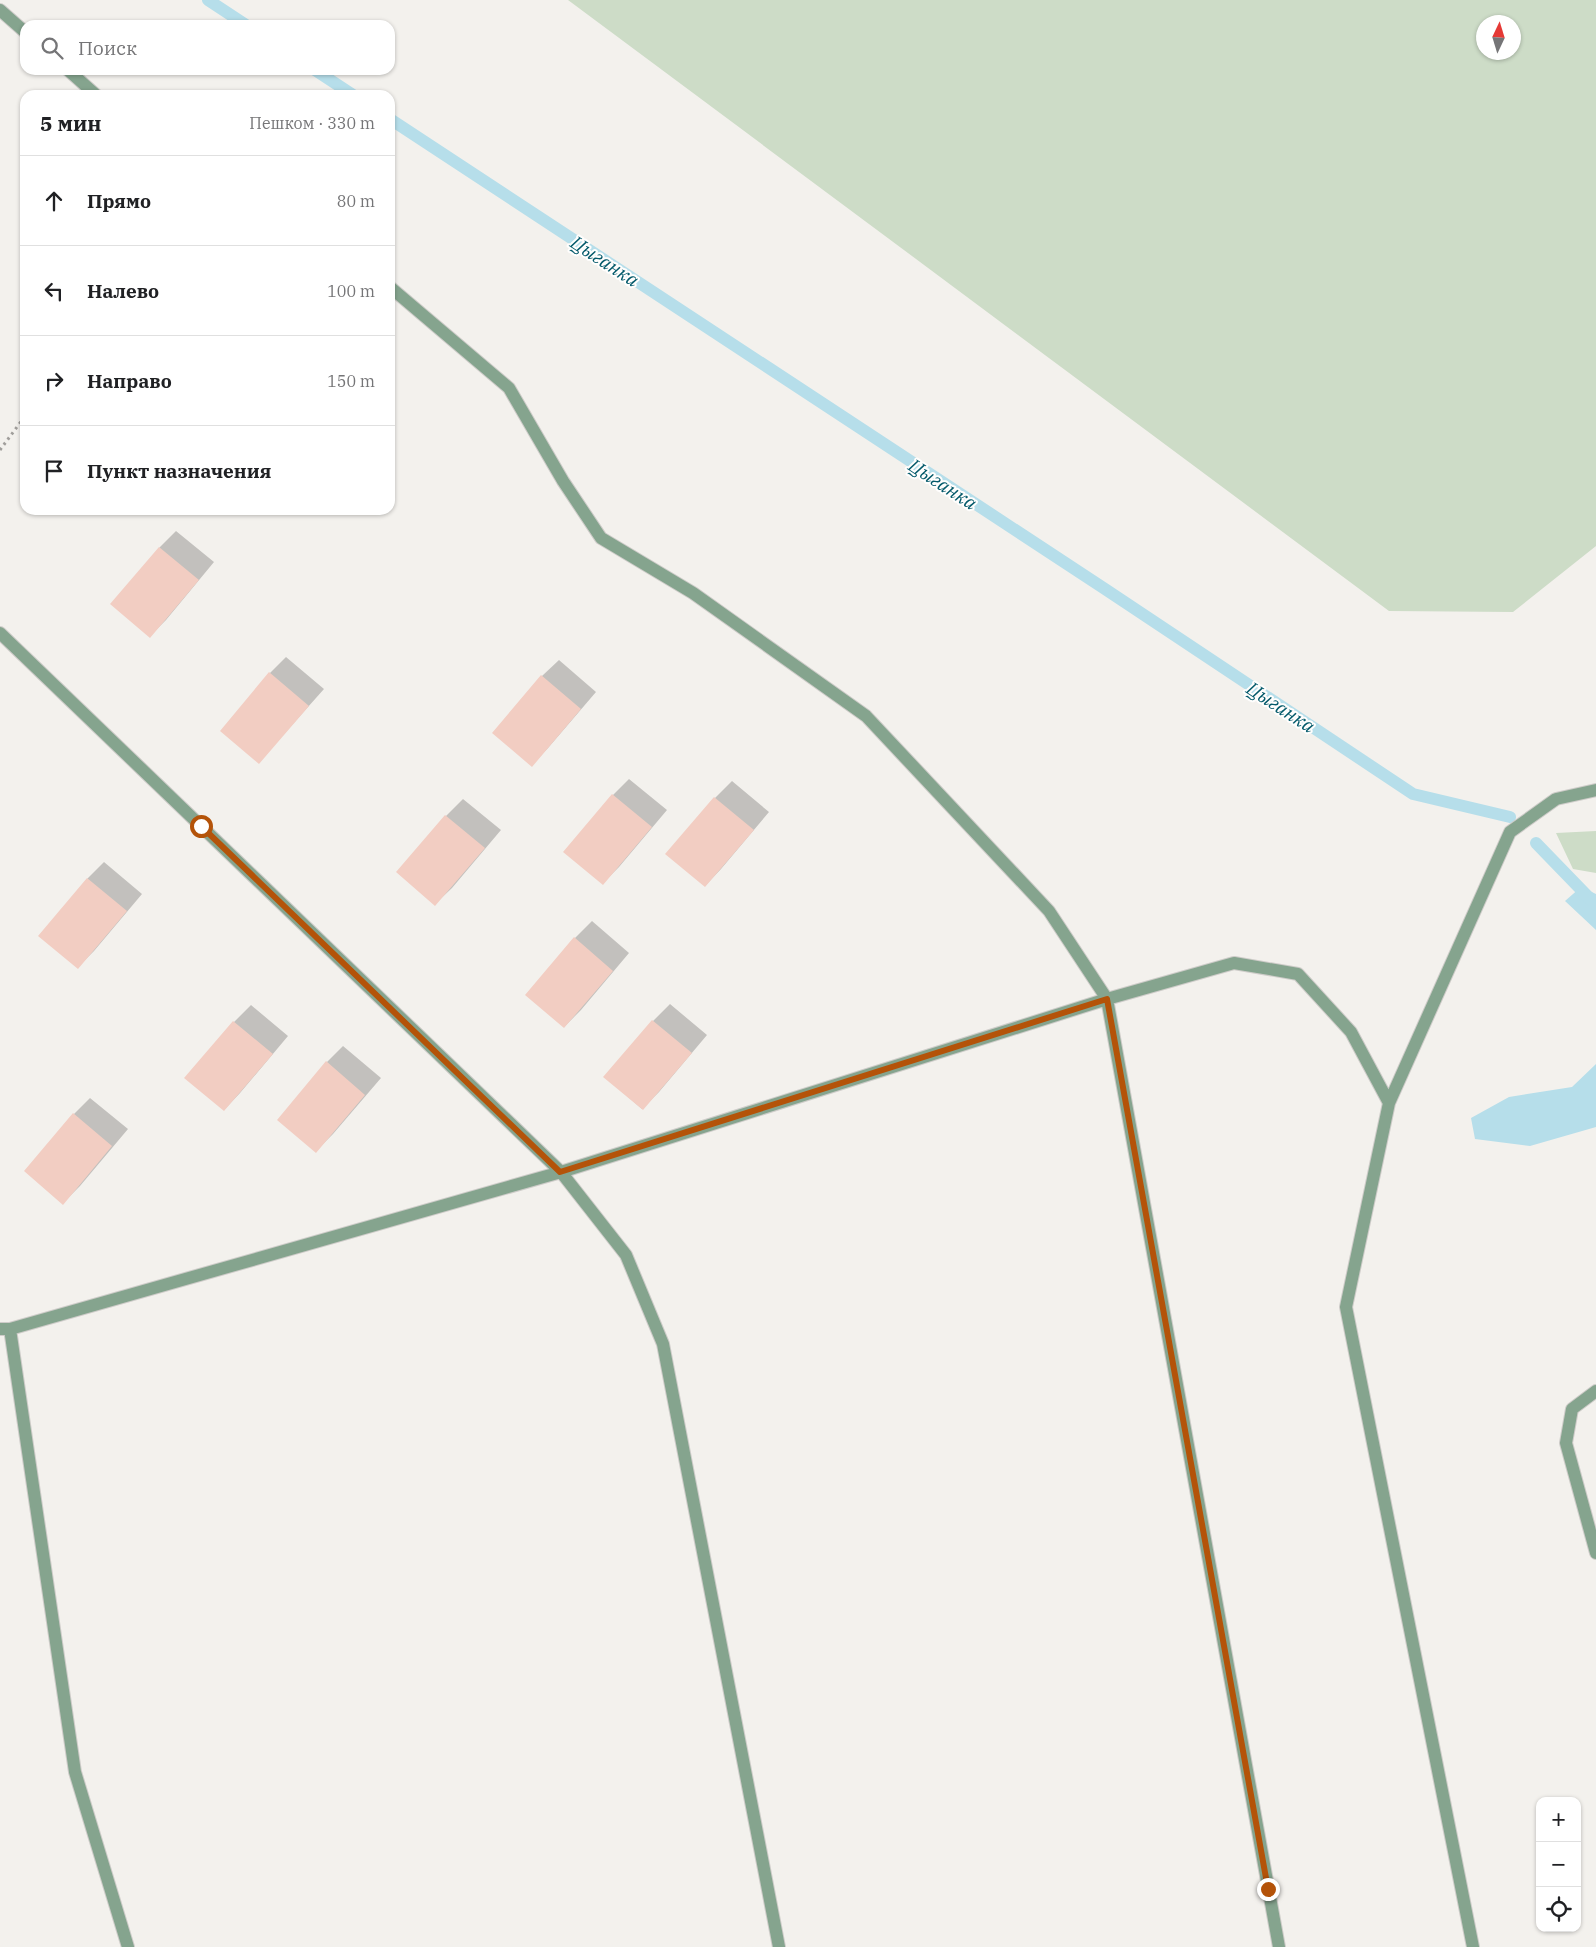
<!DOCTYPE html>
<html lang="ru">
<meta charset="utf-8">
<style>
body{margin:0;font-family:"IBM Plex Serif",serif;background:#f6f6f6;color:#202124}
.controls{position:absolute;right:15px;bottom:15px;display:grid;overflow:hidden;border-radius:10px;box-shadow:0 1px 4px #0004}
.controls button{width:45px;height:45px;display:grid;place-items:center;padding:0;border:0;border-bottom:1px solid #e0e0e0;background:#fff;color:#202124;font:25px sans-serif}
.compass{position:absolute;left:1476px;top:15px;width:45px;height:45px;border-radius:50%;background:#fff;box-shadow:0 1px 4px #0004;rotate:4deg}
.stop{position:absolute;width:15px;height:15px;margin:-11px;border:4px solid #b45309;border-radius:50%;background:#fff}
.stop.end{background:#b45309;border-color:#fff;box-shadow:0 1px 5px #0008}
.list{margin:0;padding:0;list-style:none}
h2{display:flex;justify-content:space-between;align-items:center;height:65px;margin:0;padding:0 20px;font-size:21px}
h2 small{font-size:16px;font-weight:400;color:#757577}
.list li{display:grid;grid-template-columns:32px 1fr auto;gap:15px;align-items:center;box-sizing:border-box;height:90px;padding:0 20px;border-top:1px solid #e0e0e0}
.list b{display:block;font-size:19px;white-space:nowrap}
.list em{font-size:16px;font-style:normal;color:#757577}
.icon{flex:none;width:28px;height:28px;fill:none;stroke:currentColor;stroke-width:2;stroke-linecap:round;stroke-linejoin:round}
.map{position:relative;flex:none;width:1596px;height:1947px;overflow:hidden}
.search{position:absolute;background:#fff;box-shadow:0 1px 4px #0004;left:20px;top:20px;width:375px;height:55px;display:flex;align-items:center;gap:12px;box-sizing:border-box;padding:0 18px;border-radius:15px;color:#757577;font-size:19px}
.panel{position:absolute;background:#fff;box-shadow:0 1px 4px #0004;left:20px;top:90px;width:375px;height:425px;border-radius:15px}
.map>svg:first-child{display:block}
.green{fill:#cddcc7;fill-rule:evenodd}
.water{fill:#b6deea}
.shadow{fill:#0003}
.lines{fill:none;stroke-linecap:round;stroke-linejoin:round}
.stream{stroke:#b6deea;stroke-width:12}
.building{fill:#f2cdc2}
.minor-casing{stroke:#ceccc9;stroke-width:14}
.path{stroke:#a09e9b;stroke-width:3;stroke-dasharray:2.5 4;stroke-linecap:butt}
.minor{stroke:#85a48e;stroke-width:12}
.route{stroke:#b45309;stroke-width:6}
.labels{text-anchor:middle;stroke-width:4;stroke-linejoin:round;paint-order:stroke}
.water-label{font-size:19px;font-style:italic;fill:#045a6b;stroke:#fffefd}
</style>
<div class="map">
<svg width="1596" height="1947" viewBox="0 0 1596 1947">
<rect width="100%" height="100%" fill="#f3f1ed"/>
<path class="green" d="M568,0H1596V546L1513,612L1389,611ZM1484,22H1514V52H1484Z
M1596,831V873L1573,869L1556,833Z"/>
<path class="water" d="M1581,887L1596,894V930L1565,901Z
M1596,1064V1127L1530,1146L1475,1139L1471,1118L1509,1097L1572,1087Z"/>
<path class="shadow" d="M176,531L214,562L166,620L150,636L112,604L160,547Z
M286,657L324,689L259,762L270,673Z
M559,660L596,692L548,748L532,765L542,676Z
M629,779L667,810L619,867L603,883L613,795Z
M732,781L769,812L721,869L705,886L667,854L715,798Z
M463,799L501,830L452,888L435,904L398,872L446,816Z
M104,862L142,894L94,951L78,967L40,936L88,878Z
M592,921L629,953L581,1010L564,1027L575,938Z
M670,1004L707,1035L659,1092L642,1109L605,1077L653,1021Z
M251,1005L288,1036L240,1093L224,1110L186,1078L234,1022Z
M343,1046L381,1078L333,1134L316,1151L327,1062Z
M90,1098L128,1129L80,1186L63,1203L74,1114Z"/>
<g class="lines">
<path class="stream" d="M208,0L246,25
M315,70L353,95
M390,119L1105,589L1413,794L1510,817
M1536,843L1596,905"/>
</g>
<path class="building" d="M159,547L199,580L150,638L110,604Z
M269,672L309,706L259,764L220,731Z
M541,675L581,709L532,767L492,733Z
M612,794L652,827L603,885L563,852Z
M714,797L754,830L705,887L665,854Z
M445,815L485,848L435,906L396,872Z
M87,878L127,911L78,969L38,936Z
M574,937L613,971L564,1028L525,995Z
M652,1020L692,1053L643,1110L603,1077Z
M233,1021L273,1054L224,1111L184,1078Z
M326,1061L365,1095L316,1153L277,1120Z
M73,1113L112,1146L63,1205L24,1171Z"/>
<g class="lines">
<g class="minor-casing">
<path id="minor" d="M0,10L25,32
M68,70L96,95
M390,287L509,388L563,481L601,538L693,593L866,716L1049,911L1107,999L1279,1947
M0,633L561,1172L626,1255L663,1344L779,1947
M0,1329H10L561,1172L1107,999L1234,963L1298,974L1351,1032L1389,1103
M10,1329L75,1772L128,1947
M1596,1391L1572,1409L1566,1443L1596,1553
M1473,1947L1346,1307L1389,1103L1510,832L1556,799L1596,790"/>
</g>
<path class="path" d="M0,450L25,416"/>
<use href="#minor" class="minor"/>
</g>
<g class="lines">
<path class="route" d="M201,826L560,1172L1107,999L1268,1889"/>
</g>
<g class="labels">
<g class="water-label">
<text transform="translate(605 261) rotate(33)" y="7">Цыганка</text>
<text transform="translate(943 484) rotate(33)" y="7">Цыганка</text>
<text transform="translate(1281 707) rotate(33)" y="7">Цыганка</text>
</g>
</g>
</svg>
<div class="controls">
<button>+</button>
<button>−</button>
<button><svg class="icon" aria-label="locate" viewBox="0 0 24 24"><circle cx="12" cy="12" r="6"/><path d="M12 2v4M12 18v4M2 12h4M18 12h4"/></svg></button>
</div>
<svg class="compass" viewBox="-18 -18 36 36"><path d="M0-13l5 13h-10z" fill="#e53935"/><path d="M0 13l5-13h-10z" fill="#757577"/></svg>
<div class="stop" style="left:201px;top:826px"></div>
<div class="stop end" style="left:1268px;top:1889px"></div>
<div class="search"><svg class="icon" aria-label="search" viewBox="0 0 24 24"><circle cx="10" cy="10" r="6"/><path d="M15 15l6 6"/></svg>Поиск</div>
<section class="panel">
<h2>5 мин<small>Пешком · 330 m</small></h2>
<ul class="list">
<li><svg class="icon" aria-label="ahead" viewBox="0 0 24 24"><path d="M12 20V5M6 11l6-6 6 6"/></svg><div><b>Прямо</b></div><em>80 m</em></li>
<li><svg class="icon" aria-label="left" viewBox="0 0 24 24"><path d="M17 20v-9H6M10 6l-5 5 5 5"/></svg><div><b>Налево</b></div><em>100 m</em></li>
<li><svg class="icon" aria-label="right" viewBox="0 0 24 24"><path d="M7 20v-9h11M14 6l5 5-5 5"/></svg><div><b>Направо</b></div><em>150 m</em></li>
<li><svg class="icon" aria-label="arrive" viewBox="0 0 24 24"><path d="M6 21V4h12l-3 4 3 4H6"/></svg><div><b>Пункт назначения</b></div></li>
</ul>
</section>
</div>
